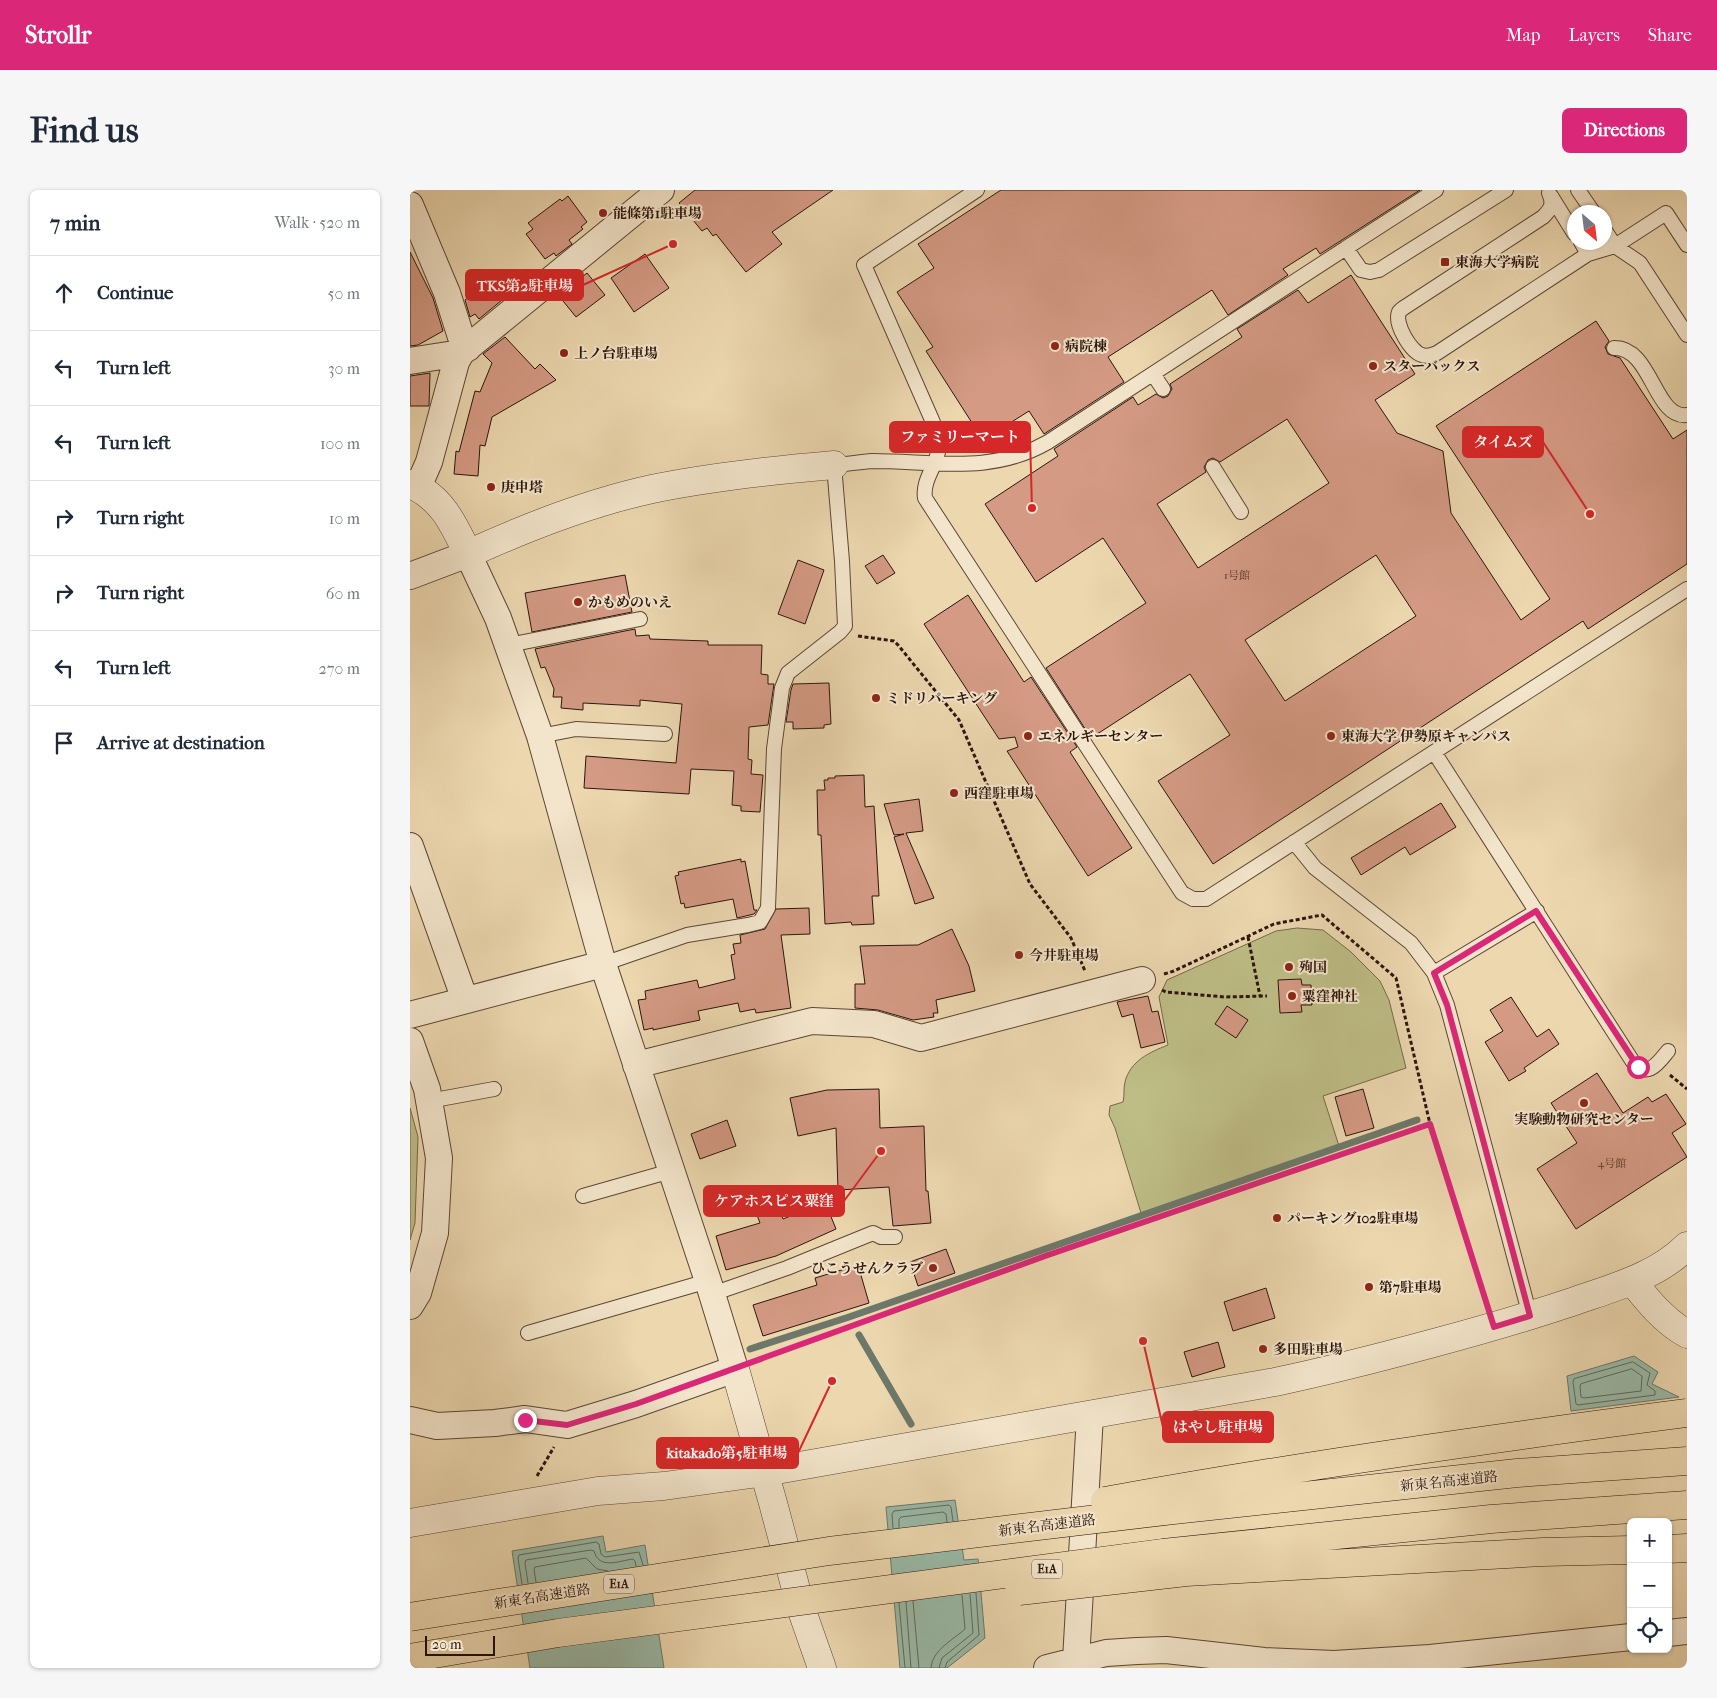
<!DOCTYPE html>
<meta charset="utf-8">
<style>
body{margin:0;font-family:"IM FELL French Canon","Noto Serif JP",serif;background:#f6f6f7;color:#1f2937}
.controls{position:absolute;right:15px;bottom:15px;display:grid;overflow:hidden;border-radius:8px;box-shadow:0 1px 4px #0004}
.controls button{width:45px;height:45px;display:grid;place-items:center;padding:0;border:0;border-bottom:1px solid #e0e1e3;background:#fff;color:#1f2937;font:25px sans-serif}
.compass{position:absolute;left:1157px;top:15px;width:45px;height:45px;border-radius:50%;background:#fff;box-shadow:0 1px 4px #0004;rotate:152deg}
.scale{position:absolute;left:15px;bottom:12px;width:70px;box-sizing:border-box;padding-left:5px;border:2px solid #2c150c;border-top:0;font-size:14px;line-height:18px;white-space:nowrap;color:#2c150c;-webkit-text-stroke:4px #f3e5cb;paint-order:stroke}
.stop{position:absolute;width:15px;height:15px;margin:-11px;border:4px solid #db2777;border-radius:50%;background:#fff}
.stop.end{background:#db2777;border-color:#fff;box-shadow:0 1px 5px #0008}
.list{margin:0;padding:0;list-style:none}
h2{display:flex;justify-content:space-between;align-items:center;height:65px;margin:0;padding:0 20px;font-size:21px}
h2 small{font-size:16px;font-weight:400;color:#747a83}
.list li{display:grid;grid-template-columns:32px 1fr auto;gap:15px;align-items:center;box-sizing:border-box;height:75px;padding:0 20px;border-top:1px solid #e0e1e3}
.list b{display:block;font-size:19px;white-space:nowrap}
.list em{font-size:16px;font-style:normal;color:#747a83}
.icon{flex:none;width:28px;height:28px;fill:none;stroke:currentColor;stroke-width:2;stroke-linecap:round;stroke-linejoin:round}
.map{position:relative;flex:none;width:1277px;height:1478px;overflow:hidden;border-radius:8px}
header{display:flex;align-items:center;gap:30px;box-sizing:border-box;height:70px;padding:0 25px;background:#db2777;color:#fff}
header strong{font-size:24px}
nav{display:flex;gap:28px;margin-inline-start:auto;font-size:18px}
.intro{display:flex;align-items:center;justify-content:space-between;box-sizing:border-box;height:120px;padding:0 30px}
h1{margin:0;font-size:35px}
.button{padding:12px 22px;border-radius:8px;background:#db2777;color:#fff;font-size:18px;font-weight:700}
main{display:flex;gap:30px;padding:0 30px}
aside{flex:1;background:#fff;border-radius:8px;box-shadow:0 1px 4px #0004}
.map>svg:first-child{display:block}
.green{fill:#bebd86;stroke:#756949}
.water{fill:#99baa8;stroke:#6d786a}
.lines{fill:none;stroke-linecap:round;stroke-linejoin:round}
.shore{stroke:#62685a;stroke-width:1}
.stream{stroke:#6d786a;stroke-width:7}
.building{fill:#d49a84;stroke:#2c150c;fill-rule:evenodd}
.service-casing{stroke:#5c4635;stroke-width:16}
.minor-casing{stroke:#5c4635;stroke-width:28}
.tertiary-casing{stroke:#5c4635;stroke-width:29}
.motorway-casing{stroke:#2c150c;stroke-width:29}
.path{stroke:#2c150c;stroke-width:3;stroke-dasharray:4 2.5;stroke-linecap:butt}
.service{stroke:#f3e5cb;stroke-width:14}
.minor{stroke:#f3e5cb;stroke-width:26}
.tertiary{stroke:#f3e5cb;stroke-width:28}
.motorway{stroke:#ecd7af;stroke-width:28}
.motorway-bridge-casing{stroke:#2c150c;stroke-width:29;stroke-linecap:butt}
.motorway-bridge{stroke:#ecd7af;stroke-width:28}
.route{stroke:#db2777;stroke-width:6}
.poi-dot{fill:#8f2418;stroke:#f3e5cb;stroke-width:2}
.labels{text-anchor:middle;stroke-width:4;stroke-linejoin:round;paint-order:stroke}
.number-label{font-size:11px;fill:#56362a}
.shield{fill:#f3e5cb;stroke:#685345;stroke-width:1}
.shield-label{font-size:12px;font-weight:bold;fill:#2c150c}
.poi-label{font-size:14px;font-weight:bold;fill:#2c150c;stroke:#f3e5cb;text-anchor:start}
.street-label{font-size:14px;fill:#2c150c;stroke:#f3e5cb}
.leader{fill:none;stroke:#d62828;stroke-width:2}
.callout-dot{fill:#d62828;stroke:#f3e5cb;stroke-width:2}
.callout{fill:#d62828;stroke:#d62828;stroke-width:2}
.callout-label{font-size:15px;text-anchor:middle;font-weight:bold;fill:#fff}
</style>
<header>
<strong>Strollr</strong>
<nav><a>Map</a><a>Layers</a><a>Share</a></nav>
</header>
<div class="intro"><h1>Find us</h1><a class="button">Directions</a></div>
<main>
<aside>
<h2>7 min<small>Walk · 520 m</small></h2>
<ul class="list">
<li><svg class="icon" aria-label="ahead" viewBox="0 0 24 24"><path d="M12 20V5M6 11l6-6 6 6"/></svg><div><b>Continue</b></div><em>50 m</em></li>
<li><svg class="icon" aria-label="left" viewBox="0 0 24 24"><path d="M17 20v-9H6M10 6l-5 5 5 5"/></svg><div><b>Turn left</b></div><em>30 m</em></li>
<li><svg class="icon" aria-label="left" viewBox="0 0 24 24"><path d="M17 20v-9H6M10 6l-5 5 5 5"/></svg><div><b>Turn left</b></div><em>100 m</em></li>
<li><svg class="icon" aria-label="right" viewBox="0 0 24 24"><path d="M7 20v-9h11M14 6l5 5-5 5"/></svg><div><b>Turn right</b></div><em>10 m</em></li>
<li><svg class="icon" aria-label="right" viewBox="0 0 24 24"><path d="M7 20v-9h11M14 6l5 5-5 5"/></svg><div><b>Turn right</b></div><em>60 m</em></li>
<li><svg class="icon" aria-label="left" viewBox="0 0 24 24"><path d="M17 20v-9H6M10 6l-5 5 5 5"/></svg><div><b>Turn left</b></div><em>270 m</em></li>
<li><svg class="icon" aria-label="arrive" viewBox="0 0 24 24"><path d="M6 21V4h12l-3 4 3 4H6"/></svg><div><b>Arrive at destination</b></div></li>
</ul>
</aside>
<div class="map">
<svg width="1277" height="1478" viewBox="0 0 1277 1478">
<rect width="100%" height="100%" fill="#ecd7af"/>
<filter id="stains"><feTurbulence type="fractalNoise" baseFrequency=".004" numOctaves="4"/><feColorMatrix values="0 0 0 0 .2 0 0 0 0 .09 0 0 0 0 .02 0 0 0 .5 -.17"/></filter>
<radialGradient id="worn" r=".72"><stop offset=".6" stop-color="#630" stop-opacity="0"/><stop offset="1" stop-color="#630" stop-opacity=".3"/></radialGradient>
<path class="green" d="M887,738L913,740L941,762L970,791L979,810L996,878L913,906L929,956L731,1023L705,938L699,925L700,916L713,912C715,905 713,899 715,892C720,871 740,862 758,855L749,807L757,790L866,741Z
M0,918L8,947L5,1033L0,1050Z"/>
<path class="water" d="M1224,1166L1248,1182L1242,1194L1269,1207L1161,1221L1157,1186Z
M545,1310L554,1370L568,1369L575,1448L537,1478H490L476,1317Z
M193,1346L196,1362L235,1355L254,1478H120L102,1361Z"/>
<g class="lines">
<path class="shore" d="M1223,1172L1240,1183L1237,1195L1245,1201V1205L1168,1215L1166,1214L1163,1192L1164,1189Z
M1222,1179L1232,1186L1231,1201L1174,1208L1171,1207L1170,1196L1171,1194Z
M483,1338L482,1324L484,1321L539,1315L541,1317L543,1331
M489,1338V1329L491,1327L533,1322L536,1324L537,1332
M126,1392L124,1379L125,1377L176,1368L187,1379L198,1381
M118,1393L115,1373L116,1370L181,1360L184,1361C189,1380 209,1371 223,1369L225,1371L226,1376
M112,1394L108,1368L109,1365L186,1352L189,1354L191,1364L195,1367L229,1362L233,1375
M503,1411L509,1478
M496,1412L501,1478
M489,1413L495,1478
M521,1478C522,1460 543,1450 555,1439L552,1405
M529,1478L532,1468L563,1443L560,1404
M535,1478L537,1472L569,1445L566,1403"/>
<path class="stream" d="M449,1145L501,1234
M340,1159L439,1127L1007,930"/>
</g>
<path class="building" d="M285,0H423L362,42L372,54L336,82L306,44L303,46L297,38L292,41L269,13Z
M591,0H1010L910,64L906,58L873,79L878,85L818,125L802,100L698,167L714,192L634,244L619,221L573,250L516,161L523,157L487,102L524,78L508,54Z
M158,6L177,32L171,37L173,39L159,50L162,54L146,66L144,63L135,69L116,44L123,39L118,33L150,9L152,11Z
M0,62L23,108L33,141L8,155L0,156Z
M235,64L259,98L224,122L201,88Z
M177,83L195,105L166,127L149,106Z
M941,85L1005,184L965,210L987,243L1033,261L1041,323L1111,430L1140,409L1026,236L1186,131L1199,151L1195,157L1198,164L1210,168L1263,249L1277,240V374L1178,439L1173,431L803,674L748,591L820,545L780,484L681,548L636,478L736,413L693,348L626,392L575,314L648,266L644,259L723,207L728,215L746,204L753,208L758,206L762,199L760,194L832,147L827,139L888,100L898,113ZM877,229L919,293L788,378L747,314L796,282L794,277L798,270L803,268L810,272ZM966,365L1006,426L875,511L835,450Z
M83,87L98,105L69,129L65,124L60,127L55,110Z
M95,147L125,179L130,174L146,190L82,227L75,256L70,255L68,286L44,284L46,261L49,262L65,201L70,202L82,173L73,164Z
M20,183L19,216H0V186Z
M473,365L485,383L467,394L455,376Z
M388,370L414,380L395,434L368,424Z
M215,385L222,422L122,442L115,403Z
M558,405L614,492L621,487L667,557L660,562L722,658L678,686L597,561L608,557L605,547L589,549L514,434Z
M225,439L226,446L239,445L240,449L298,451V455H352L351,484L358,485V494H364L358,535L339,537L338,569L342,570L341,584L353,585L350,622L331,621V616L322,615L324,581L281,579L279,604L174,598L176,566L266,573L272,514L230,510V516L173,513V520L151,518L152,507H143L144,499L135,477L131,478L125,459Z
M419,493L421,534L414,535V538L383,539V532H376L381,500L383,494Z
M454,585L455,617L464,616L469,706H462L464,734L442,735L441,732L415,734L411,645H408L407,600H415L414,590H418V588H425V586Z
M509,609L513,641L496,643L524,708L505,714L484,647L494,644L484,645L474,614Z
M1031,613L1046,637L1000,665L995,657L951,685L941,668Z
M331,669V672L335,671L344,720H347L344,724L327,728L323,709L275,718L274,713L271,714L265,686L269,685L268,682Z
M399,718L400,744L371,745L381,818L346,823L345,819L330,822L328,813L288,821L290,830L243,840V838L234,840L228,810L236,809L235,801L287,790L289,798L325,789L321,765L325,764L323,754L331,753L330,745L355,739L366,719Z
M542,739L559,776L565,801L526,810L528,823H523L524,827L503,830L468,820L445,818V794H455L450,756L508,755Z
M891,789L892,795H901L902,815H891L892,822L870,823L868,790Z
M738,806L742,822L748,821L755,852L731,858L723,824L712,827L707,812Z
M1101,807L1127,847L1139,839L1149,854L1114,878L1116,881L1099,891L1075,852L1093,841L1080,820Z
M817,816L838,830L826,848L805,834Z
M1187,883L1213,923L1238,907L1242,912L1256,904L1276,934L1262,943L1277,967L1166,1039L1127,979L1167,953L1141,913Z
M469,899L470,938L514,936L516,1001H518L521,1033L483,1036L479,997L428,1000L426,938L388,946L380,908L417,900Z
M953,899L964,938L936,946L925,907Z
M317,930L326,956L290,969L281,944Z
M415,1012L426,1039L366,1066L316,1080L306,1046L350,1033L347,1025L368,1017L373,1029Z
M536,1059L545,1083L508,1096L500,1072Z
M448,1075L459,1113L353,1146L343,1115L407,1095L405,1088Z
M856,1098L865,1128L823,1141L814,1112Z
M808,1152L815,1177L782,1187L774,1162Z"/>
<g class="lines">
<g class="service-casing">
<path id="service" d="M567,0L454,75L522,230C525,238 530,248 529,256C528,275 512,289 515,308L772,703L783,709H796L1277,399
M1026,0L936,58L951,80L960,82L969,80L1096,0
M1168,0L1183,22
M1139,3C1144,14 1141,19 1133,27L995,117C993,118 990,121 989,122C984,134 1001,162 1012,165C1017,167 1022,165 1027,163L1178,64L1205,56L1256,23L1277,55
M1141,6L1164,43
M1194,39L1205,56L1230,73L1277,145
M1171,52L1178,64
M1204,158C1242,157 1244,229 1277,225
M743,184L753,199
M803,277L831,322
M99,455L230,429
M130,546L166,539L255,544
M1024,562L1223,872C1238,889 1248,873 1258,861
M884,652L905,678L1001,753L1024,783L1037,815L1120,1126
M193,774L277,745L338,735L350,732L358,718L364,559L372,498L378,483L430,442L435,436L432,371L424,275C437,274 450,272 462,271C524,271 581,285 638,252L936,58
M1024,783L1127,721
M19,911L84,899
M173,1006L261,981
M302,1104L377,1078L463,1043L471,1047H485
M118,1143L298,1091"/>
</g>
<g class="minor-casing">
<path id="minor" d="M0,15L37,103L51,147L58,158
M0,171L51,163
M8,297L19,272L46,172L51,163L251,0
M0,386L58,364L88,428L130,546L193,774L298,1091L325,1179L226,1214L157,1235L115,1229L85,1233L27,1236L0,1230
M0,656L55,810
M0,825L193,774
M0,851L17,899L29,968L25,1043L8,1103L0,1116
M226,875L402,831L464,834L511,848L732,790
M1258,1443L1277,1441
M666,1470L680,1225
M637,1478L696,1463L727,1461L756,1460L854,1471L924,1474L1020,1468L1221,1447"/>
</g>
<g class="tertiary-casing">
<path id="tertiary" d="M0,294C32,307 44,335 58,364C117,337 178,313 242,299C301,287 365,280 424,275
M1222,1091C1238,1111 1254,1131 1277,1144
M325,1179L363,1313L391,1418L412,1478
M0,1333L188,1301L254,1296L355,1282L865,1192C917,1181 968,1168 1020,1154C1069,1141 1117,1127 1165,1111C1205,1097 1247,1086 1277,1056"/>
</g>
<g class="motorway-casing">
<path id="motorway" d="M1258,1359L1277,1358"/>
</g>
<path class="path" d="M448,446L484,451L488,455L549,530L620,694L661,748L675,781
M838,747L850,806
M754,784L764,781L864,734L912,725L986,788L1020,934L1076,1112
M752,800L756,802L815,807L857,806
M1260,885L1277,899
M348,1170L638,1065L1020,934
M127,1286L144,1257"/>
<use href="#service" class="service"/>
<use href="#minor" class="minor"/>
<use href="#tertiary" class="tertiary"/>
<use href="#motorway" class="motorway"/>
<g class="motorway-bridge-casing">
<path id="motorway-bridge" d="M695,1311C888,1276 1083,1248 1277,1223
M609,1401L776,1382L1133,1362L1221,1360
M0,1427L419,1361L763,1320L1107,1283L1277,1271
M0,1468L148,1443L753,1363L1081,1329L1277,1315"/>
</g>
<use href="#motorway-bridge" class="motorway-bridge"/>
</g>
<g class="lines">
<path class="route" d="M115,1230L157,1235L226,1214L638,1065L1020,934L1084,1137L1120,1126L1037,815L1024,783L1126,721L1228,877"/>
</g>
<g class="poi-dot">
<circle cx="193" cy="23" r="5"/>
<rect x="1030" y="67" width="10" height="10" rx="2.5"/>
<circle cx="645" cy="156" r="5"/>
<circle cx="154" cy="163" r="5"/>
<circle cx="963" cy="176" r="5"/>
<circle cx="81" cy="297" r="5"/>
<circle cx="168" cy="412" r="5"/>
<circle cx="466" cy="508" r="5"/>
<circle cx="618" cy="546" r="5"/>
<circle cx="921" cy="546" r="5"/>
<circle cx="544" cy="603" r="5"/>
<circle cx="609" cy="765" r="5"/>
<circle cx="879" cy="777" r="5"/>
<circle cx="882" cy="806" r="5"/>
<circle cx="1174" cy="913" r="5"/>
<circle cx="867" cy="1028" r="5"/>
<circle cx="523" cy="1078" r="5"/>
<circle cx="959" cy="1097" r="5"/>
<circle cx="853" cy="1159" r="5"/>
</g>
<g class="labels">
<g class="number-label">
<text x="827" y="389">1号館</text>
<text x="1202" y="977">4号館</text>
</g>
<g class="shield">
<rect x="622" y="1369.5" width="30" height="19" rx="4"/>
<rect x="194" y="1384.5" width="30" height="19" rx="4"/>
</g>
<g class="shield-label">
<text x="637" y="1383">E1A</text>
<text x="209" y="1398">E1A</text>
</g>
<g class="poi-label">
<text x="203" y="28">能條第1駐車場</text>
<text x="1045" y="77">東海大学病院</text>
<text x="655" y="161">病院棟</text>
<text x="164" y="168">上ノ台駐車場</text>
<text x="973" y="181">スターバックス</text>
<text x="91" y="302">庚申塔</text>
<text x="178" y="417">かもめのいえ</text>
<text x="476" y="513">ミドリパーキング</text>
<text x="628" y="551">エネルギーセンター</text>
<text x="931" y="551">東海大学 伊勢原キャンパス</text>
<text x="554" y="608">西窪駐車場</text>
<text x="619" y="770">今井駐車場</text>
<text x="889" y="782">殉国</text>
<text x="892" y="811">粟窪神社</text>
<text x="1174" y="934" text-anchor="middle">実験動物研究センター</text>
<text x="877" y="1033">パーキング102駐車場</text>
<text x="513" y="1083" text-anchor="end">ひこうせんクラブ</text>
<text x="969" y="1102">第7駐車場</text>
<text x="863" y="1164">多田駐車場</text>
</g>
<g class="street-label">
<text transform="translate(1039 1291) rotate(-6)" y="5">新東名高速道路</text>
<text transform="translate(637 1335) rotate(-7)" y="5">新東名高速道路</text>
<text transform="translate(132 1406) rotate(-9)" y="5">新東名高速道路</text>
</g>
</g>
<path class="leader" d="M263 54L173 95M622 318L620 247M1180 324L1133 252M471 961L434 1011M733 1151L753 1237M422 1191L388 1263"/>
<g class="callout-dot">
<circle cx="263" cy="54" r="5"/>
<circle cx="622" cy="318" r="5"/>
<circle cx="1180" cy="324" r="5"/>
<circle cx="471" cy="961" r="5"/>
<circle cx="733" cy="1151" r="5"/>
<circle cx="422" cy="1191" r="5"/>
</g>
<g class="callout">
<rect x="56" y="80" width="117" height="30" rx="5"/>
<rect x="480" y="232" width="140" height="30" rx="5"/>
<rect x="1053" y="237" width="80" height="30" rx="5"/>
<rect x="294" y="996" width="140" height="30" rx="5"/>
<rect x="753" y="1222" width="110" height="30" rx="5"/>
<rect x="247" y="1248" width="141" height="30" rx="5"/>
</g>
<g class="callout-label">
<text x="115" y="101">TKS第2駐車場</text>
<text x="550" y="252">ファミリーマート</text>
<text x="1093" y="257">タイムズ</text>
<text x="364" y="1016">ケアホスピス粟窪</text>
<text x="808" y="1242">はやし駐車場</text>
<text x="317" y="1268">kitakado第5駐車場</text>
</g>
<rect width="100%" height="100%" filter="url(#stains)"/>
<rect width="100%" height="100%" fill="url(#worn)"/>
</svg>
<div class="controls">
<button>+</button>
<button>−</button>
<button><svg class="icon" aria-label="locate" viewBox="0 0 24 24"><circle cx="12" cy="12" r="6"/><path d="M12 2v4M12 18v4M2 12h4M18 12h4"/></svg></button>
</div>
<svg class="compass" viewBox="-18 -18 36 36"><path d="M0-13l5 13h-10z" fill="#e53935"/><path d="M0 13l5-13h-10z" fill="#747a83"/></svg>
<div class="scale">20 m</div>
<div class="stop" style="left:1228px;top:877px"></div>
<div class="stop end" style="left:115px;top:1230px"></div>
</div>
</main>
